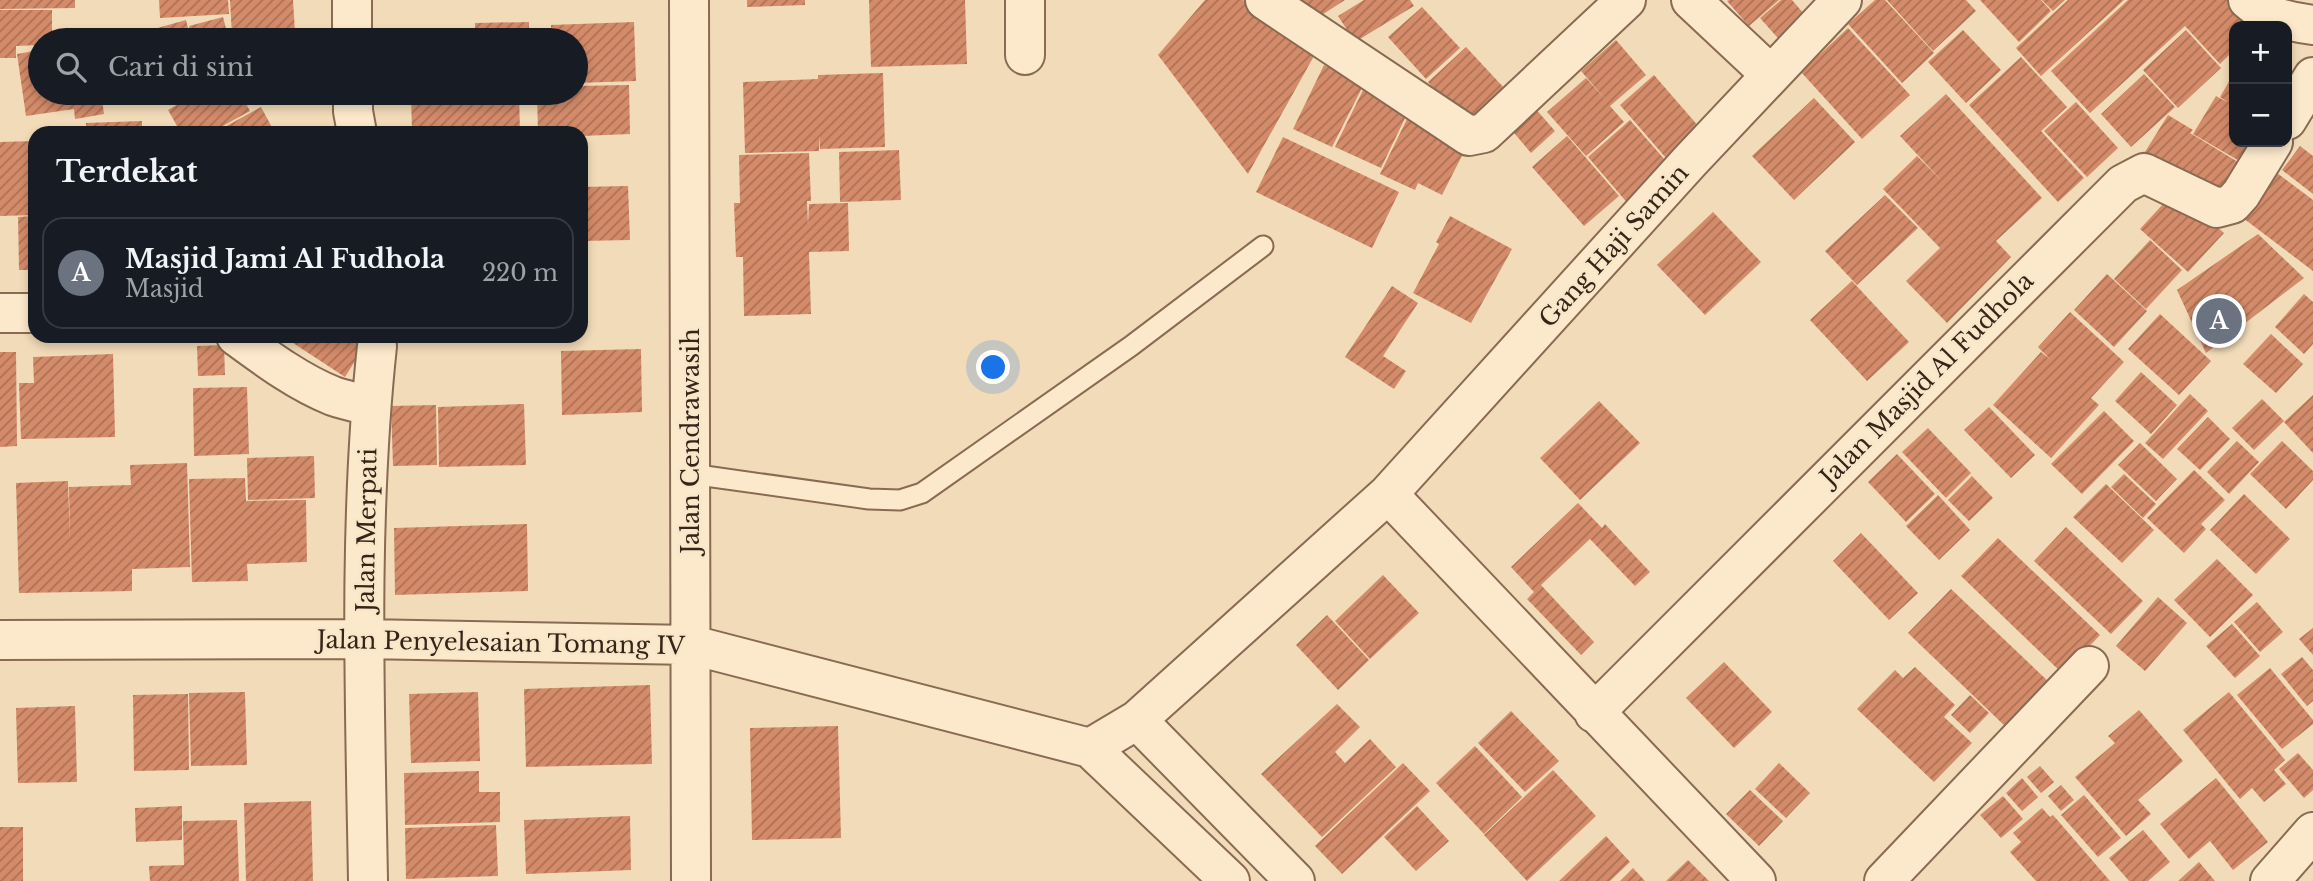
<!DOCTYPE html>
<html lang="id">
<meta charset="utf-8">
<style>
body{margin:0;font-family:"Libre Baskerville",serif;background:#242831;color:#f1f3f6}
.controls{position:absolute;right:21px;top:21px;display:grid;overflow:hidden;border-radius:14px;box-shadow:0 4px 10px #0003}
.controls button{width:63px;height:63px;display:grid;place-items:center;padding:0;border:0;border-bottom:2px solid #363941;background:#171b24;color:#f1f3f6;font:35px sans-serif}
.you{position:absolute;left:994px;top:368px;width:24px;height:24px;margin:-18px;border:5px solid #fff;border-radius:50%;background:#1a73e8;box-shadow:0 0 0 10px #1a73e833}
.badge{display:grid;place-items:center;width:46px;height:46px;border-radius:50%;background:#cc929a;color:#fff;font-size:23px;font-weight:700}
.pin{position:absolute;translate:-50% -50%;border:4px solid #fff;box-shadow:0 2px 7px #0006}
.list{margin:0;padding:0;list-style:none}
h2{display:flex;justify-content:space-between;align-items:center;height:91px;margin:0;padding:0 28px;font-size:30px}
h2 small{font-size:23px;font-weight:400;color:#9ea1a6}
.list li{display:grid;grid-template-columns:46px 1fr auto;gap:21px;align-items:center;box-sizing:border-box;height:112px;margin:0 14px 14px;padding:0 14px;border:2px solid #363941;border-radius:21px}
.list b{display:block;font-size:26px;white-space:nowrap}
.list p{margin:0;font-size:23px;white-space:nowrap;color:#9ea1a6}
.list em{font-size:23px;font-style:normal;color:#9ea1a6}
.icon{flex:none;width:38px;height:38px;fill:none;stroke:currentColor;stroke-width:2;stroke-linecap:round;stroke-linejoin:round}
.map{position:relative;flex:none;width:2313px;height:881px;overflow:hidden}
.search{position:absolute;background:#171b24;box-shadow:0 4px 10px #0003;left:28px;top:28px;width:560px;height:77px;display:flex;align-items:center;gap:18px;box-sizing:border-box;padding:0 24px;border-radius:38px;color:#9ea1a6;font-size:26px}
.panel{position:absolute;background:#171b24;box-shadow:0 4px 10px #0003;left:28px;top:126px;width:560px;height:217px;border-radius:21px}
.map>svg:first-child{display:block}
.building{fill:url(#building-hatch)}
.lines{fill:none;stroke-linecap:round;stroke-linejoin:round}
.lane-casing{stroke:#896a52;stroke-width:23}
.street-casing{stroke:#896a52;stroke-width:42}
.lane{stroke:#fce9cc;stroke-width:19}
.street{stroke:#fce9cc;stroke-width:38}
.labels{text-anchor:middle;stroke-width:5;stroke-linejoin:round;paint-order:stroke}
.street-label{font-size:24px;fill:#362419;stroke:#f9e6c8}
</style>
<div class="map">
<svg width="2313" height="881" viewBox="0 0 2313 881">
<defs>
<pattern id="building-hatch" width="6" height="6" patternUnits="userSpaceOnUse" patternTransform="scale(1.75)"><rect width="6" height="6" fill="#d48b6a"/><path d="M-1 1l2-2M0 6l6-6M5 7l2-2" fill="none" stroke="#ad7156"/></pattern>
</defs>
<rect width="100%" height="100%" fill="#f2dbb8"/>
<path class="building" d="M0,0H75V8L0,9Z
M159,0H228L229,14L160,18Z
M230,0H293L295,32L232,36Z
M747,0H805V5L747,7Z
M869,0H965L967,64L871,67Z
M1205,0H1243L1314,56L1248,174L1158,55Z
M1302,0H1345L1314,20Z
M1364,0H1410L1414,6L1355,42L1338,16Z
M1729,0H1779L1749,26L1727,1Z
M1781,0H1792L1811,22L1785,46L1760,18Z
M1875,0H1885L1934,53L1902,83L1848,24Z
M1887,0H1966L1976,11L1933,51Z
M1980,0H2041L2051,11L2019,42Z
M2042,0H2065L2053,11Z
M2068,0H2124L2041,76L2016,48Z
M2128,0H2238L2262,26H2234V50L2220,64L2185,26L2090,113L2051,71Z
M1422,7L1460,48L1426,79L1388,37Z
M0,10H52V40H40V45L16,46V58H0Z
M223,17L229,40H193L189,26Z
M186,20L191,40H123L122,38Z
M529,22V40H400V37L475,35V23Z
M634,22L636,81L576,83V40H551V25Z
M1848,28L1910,95L1862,139L1801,72Z
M1963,30L2001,70L1966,103L1928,62Z
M2186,30L2221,68L2178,108L2143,70Z
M1616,40L1646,75L1610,106L1624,122L1586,156L1547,112L1586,78L1607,101L1581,71Z
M1466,47L1506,90L1467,126L1428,82Z
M40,50V93H101L104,114L75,119L74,109L26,116L17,54Z
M2021,57L2067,107L2041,131L2084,178L2058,202L1969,105Z
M1324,65L1364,84L1332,147L1293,129Z
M883,73L885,147L820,149L819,135V151L745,153L743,82L818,79V75Z
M2234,73V142H2263L2248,166L2193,134L2216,96L2229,103L2220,97Z
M2144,74L2175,107L2131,147L2101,114Z
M1654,75L1700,128L1666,158L1620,105Z
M629,85L630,134L581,136V133H538L537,93H576V86Z
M1363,90L1408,112L1381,168L1335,147Z
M198,93H240L250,111L210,133H181L168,110Z
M411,93H519L520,133H412Z
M1946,94L2042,198L1996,241L2011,257L1947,323L1906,281L1940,248L1883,189L1917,156L1942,181L1900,136Z
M1814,98L1855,142L1794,200L1752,156Z
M1527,99L1555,131L1531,153L1503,120Z
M2076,102L2118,148L2087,177L2044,131Z
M261,107L275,133H223L221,129Z
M1410,113L1444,130L1436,146L1444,132L1468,144L1442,195L1418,183L1415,190L1380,174Z
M2168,115L2193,130L2190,133L2248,168L2228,202L2145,152Z
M1630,120L1673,169L1630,206L1588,157Z
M142,121V133H86V123Z
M1567,136L1619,196L1584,226L1532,167Z
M1283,137L1399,192L1372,248L1256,192Z
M35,141V215L0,216V142Z
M2300,146L2313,156V194L2282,170Z
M899,150L901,200L840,202L839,152Z
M809,153L811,201H807L808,225L809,204L848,203L849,251L809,252L811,314L744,316L743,257H736L734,203H740L739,155Z
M2277,173L2313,200V271L2243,218Z
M628,186L630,240L581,241V187Z
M2176,190L2224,233L2188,272L2140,229Z
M1885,195L1918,228L1857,285L1825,251Z
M1713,212L1761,262L1705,315L1657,265Z
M35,216V270H19L18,217Z
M1450,216L1512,249L1471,323L1413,293L1439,244L1436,242Z
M2258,234L2304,278L2206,353L2177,290Z
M2150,240L2182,270L2146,309L2114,279Z
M2107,274L2147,311L2114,347L2074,310Z
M1852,281L1909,342L1867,381L1810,320Z
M1392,286L1418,303L1383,356L1406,371L1394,389L1345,357Z
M2304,294L2313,302V344L2304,354L2275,327Z
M2070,312L2124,362L2091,398L2099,405L2051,458L1993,405L2041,352L2051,360L2038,347Z
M2160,314L2211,361L2179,395L2128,349Z
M2271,334L2303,364L2276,393L2243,364Z
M289,336H365L369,339L345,377L287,339Z
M224,345L225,375L198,376L197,346Z
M641,349L642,412L562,415L561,351Z
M0,352H16L17,446L0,447Z
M113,354L115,437L21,439L19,383H34L33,357Z
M2141,372L2177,405L2151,434L2115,401Z
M247,387L249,454L194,456L193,388Z
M2190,394L2208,411L2163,459L2145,443Z
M2313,395V453L2284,422Z
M2262,399L2284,421L2254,450L2232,428Z
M1599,401L1640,443L1580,500L1540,458Z
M524,404L526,465L439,467L438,407Z
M436,405L437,465L393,466L391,406Z
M1989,407L2035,455L2011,478L1964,430Z
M2104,411L2134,441L2082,494L2051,464Z
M2208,417L2230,439L2200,470L2177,449Z
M1928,428L1971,473L1946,498L1902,452Z
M2237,441L2259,462L2229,494L2207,472Z
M2282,441L2313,471V480L2286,509L2250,474Z
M2140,443L2177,479L2156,501L2118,465Z
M1897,454L1935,494L1906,522L1868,482Z
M314,456L315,498L248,500L247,458Z
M187,463L190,567L132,569V591L19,593L16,483L68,481L70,542L69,487L131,485L130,465Z
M2194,470L2225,500L2201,524L2206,529L2184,553L2147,518Z
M2124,474L2156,504L2143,518L2111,487Z
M1972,476L1993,498L1969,521L1948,500Z
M245,478L246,501L306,500L307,562L247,564L248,581L192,582L189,479Z
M2106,484L2154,530L2122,563L2073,517Z
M2244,494L2290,539L2256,574L2210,530Z
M1938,495L1970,530L1939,560L1906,526Z
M1578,503L1602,528L1605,524L1650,572L1635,586L1590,539L1541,585L1594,642L1581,655L1527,599L1534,592L1511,567Z
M527,524L528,591L395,595L394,528Z
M2066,527L2143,601L2111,634L2034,561Z
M1861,533L1918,593L1889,620L1833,561Z
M1998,538L2100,635L2063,674L1961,576Z
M2217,559L2253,595L2210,637L2174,600Z
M1383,575L1419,613L1370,659L1335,621Z
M1951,589L2050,683L2007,728L1908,633Z
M2158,597L2187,623L2145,671L2116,646Z
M2257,602L2283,632L2260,652L2234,622Z
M1327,615L1369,660L1338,690L1296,645Z
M2232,624L2260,656L2235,678L2206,646Z
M2313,628V655L2299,639Z
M2302,657L2313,670V701L2307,706L2281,674Z
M1724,662L1772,712L1734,748L1686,698Z
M1915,667L1955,705L1944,717L1972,743L1934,782L1857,709L1895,670L1903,678Z
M2270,668L2313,720V724L2282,749L2237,695Z
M650,685L652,764L526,767L524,689Z
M245,692L247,765L191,766L189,693Z
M478,692L480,761L411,763L409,694Z
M2229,692L2285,760L2274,770L2286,784L2264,802L2252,788L2240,799L2183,730Z
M188,694L189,770L134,771L133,695Z
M1970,695L1989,713L1970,733L1951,715Z
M1337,704L1360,727L1335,752L1345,763L1370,739L1396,767L1322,837L1261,774Z
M75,706L77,782L18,783L16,708Z
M2139,710L2183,761L2138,800L2151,814L2126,836L2075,777L2115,743L2108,736Z
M1511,711L1559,761L1525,792L1478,743Z
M838,726L841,838L752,840L750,728Z
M1475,746L1522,797L1484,834L1436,783Z
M2298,753L2313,770V790L2304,798L2279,769Z
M1403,763L1430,791L1342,874L1315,846Z
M1779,763L1810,793L1786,818L1755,789Z
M2040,766L2054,782L2041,793L2027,777Z
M1553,770L1596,816L1527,881L1484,835Z
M479,771V792H500V822L405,825L404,773Z
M2022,778L2038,797L2022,811L2006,793Z
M2216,778L2268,842L2233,870L2210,841L2189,859L2160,824Z
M2061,785L2074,800L2061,811L2048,796Z
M1750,790L1783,821L1759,846L1726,814Z
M2084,795L2121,838L2098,857L2061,815Z
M2003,796L2023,819L2001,838L1980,815Z
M311,801L313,881H246L244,803Z
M182,806V840L136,842L135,808Z
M1417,806L1449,841L1416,871L1384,837Z
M2042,808L2050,817L2053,815L2110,881H2036L2010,852L2021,842L2013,833Z
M630,816L631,870L526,874L524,820Z
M237,820L239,881H150L149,866L184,865L183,821Z
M496,825L498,876L406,879L405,828Z
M0,827H23V881H0Z
M2143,830L2170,862L2148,881H2129L2109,858Z
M1606,836L1630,862L1610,881H1559Z
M1688,860L1709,881H1666Z
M2199,862L2215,881H2178Z
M1633,868L1645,881H1620Z"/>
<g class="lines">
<g class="lane-casing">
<path id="lane" d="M691,474L869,499L900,500L922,493L1131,346L1263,246"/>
</g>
<g class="street-casing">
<path id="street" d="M352,0V40
M689,0L691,881
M1265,0L1469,136L1484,133L1626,0
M1691,0L1771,75
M2248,0C2268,18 2287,21 2313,25
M1025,55V0
M353,93V111L357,133
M2287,120L2313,77
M0,313H35
M236,336C266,358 298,382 333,396C345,400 358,403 370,406
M1388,494L1756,881
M0,640L364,639L692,645L1090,748L1230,881
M1594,713L2123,184L2144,173L2217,208L2232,204L2241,194L2273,142
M1137,720L1295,881
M1090,748L1137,720L1388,494L1690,161L1842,0
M368,881C365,704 358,523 377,346
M1884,881L2089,666
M2270,881L2313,832"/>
</g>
<use href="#lane" class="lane"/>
<use href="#street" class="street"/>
</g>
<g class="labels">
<g class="street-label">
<text transform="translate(1614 246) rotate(-48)" y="8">Gang Haji Samin</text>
<text transform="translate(1927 379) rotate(-45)" y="8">Jalan Masjid Al Fudhola</text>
<text transform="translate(691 441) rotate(-90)" y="8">Jalan Cendrawasih</text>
<text transform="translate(367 530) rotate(-89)" y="8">Jalan Merpati</text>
<text transform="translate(501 643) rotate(1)" y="8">Jalan Penyelesaian Tomang IV</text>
</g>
</g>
</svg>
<div class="controls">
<button>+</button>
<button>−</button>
</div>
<div class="you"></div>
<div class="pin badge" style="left:2219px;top:321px;background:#6b7280">A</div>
<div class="search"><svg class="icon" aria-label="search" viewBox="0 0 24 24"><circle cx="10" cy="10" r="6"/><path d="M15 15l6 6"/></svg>Cari di sini</div>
<section class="panel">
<h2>Terdekat<small></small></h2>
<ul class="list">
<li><span class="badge" style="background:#6b7280">A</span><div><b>Masjid Jami Al Fudhola</b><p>Masjid</p></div><em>220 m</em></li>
</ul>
</section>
</div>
